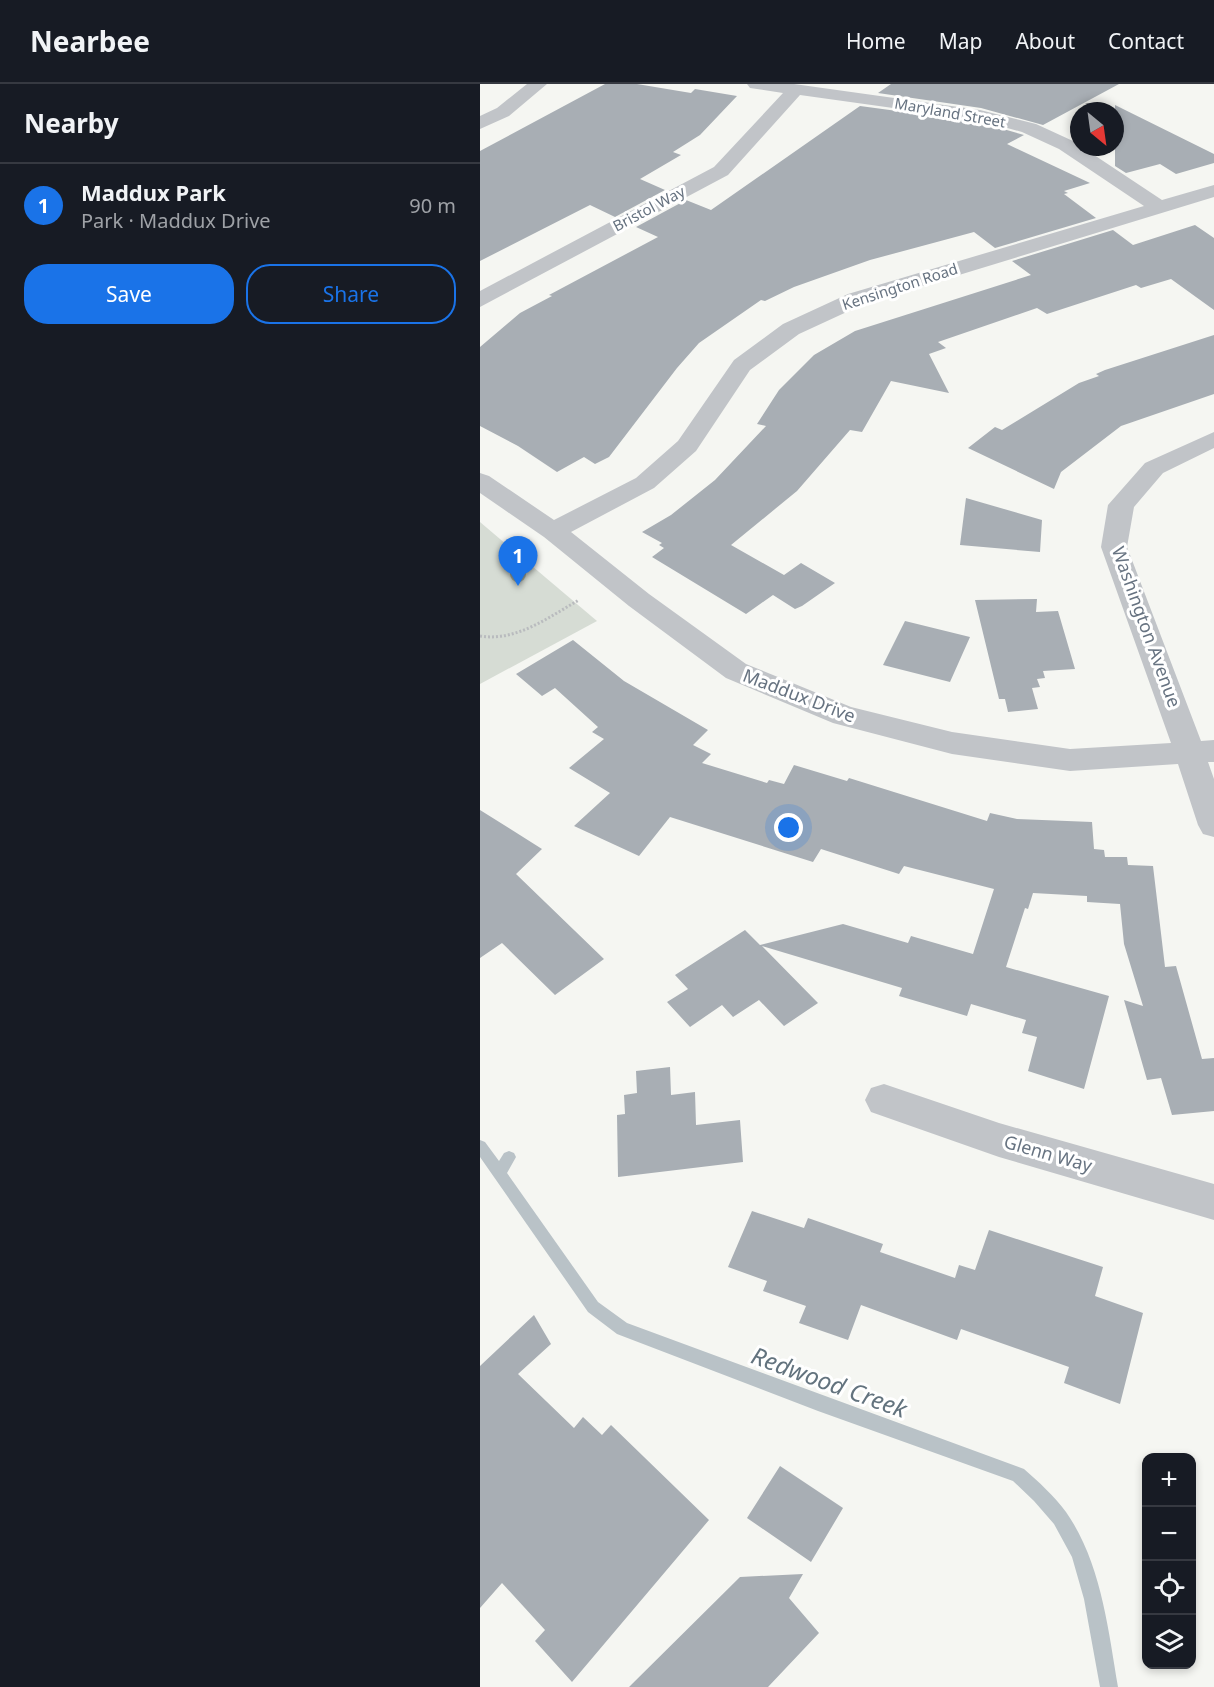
<!DOCTYPE html>
<meta charset="utf-8">
<style>
body{margin:0;font-family:"Noto Sans",sans-serif;background:#20242c;color:#f1f3f6}
.controls{position:absolute;right:18px;bottom:18px;display:grid;overflow:hidden;border-radius:12px;box-shadow:0 3px 9px #0003}
.controls button{width:54px;height:54px;display:grid;place-items:center;padding:0;border:0;border-bottom:2px solid #363941;background:#171b24;color:#f1f3f6;font:30px sans-serif}
.compass{position:absolute;left:590px;top:18px;width:54px;height:54px;border-radius:50%;background:#171b24;box-shadow:0 3px 9px #0003;rotate:151deg}
.you{position:absolute;left:309px;top:744px;width:21px;height:21px;margin:-15px;border:4px solid #fff;border-radius:50%;background:#1a73e8;box-shadow:0 0 0 9px #1a73e833}
.badge{display:grid;place-items:center;width:39px;height:39px;border-radius:50%;background:#1a73e8;color:#fff;font-size:20px;font-weight:700}
.pin{position:absolute;translate:-50% -50px;filter:drop-shadow(0 2px 3px #0008)}
.pin::after{content:'';position:absolute;top:32px;width:21px;height:18px;background:inherit;clip-path:polygon(0 0,100% 0,50% 100%)}
.list{margin:0;padding:0;list-style:none}
h2{display:flex;justify-content:space-between;align-items:center;height:78px;margin:0;padding:0 24px;font-size:26px}
h2 small{font-size:20px;font-weight:400;color:#9ea1a6}
.list li{display:grid;grid-template-columns:39px 1fr auto;gap:18px;align-items:center;box-sizing:border-box;height:84px;padding:0 24px;border-top:2px solid #363941}
.list b{display:block;font-size:22px;white-space:nowrap}
.list p{margin:0;font-size:20px;white-space:nowrap;color:#9ea1a6}
.list em{font-size:20px;font-style:normal;color:#9ea1a6}
.actions{display:flex;gap:12px;padding:18px 24px}
.actions a{flex:1;padding:14px 0;border:2px solid #1a73e8;border-radius:24px;text-align:center;font-size:21px;color:#1a73e8}
.actions .main{background:#1a73e8;color:#fff}
.icon{flex:none;width:33px;height:33px;fill:none;stroke:currentColor;stroke-width:2;stroke-linecap:round;stroke-linejoin:round}
.map{position:relative;flex:none;width:734px;height:1603px;overflow:hidden}
header{display:flex;align-items:center;gap:36px;box-sizing:border-box;height:84px;padding:0 30px;background:#171b24;border-bottom:2px solid #363941}
header strong{font-size:28px}
nav{display:flex;gap:33px;margin-inline-start:auto;font-size:21px}
main{display:flex}
aside{flex:1;background:#171b24}
.map>svg:first-child{display:block}
.green{fill:#d6dcd4}
.lines{fill:none;stroke-linecap:round;stroke-linejoin:round}
.stream{fill:#b9c2c7;fill-rule:evenodd}
.building{fill:#a8aeb4}
.path{stroke:#b9bbbe;stroke-width:3;stroke-dasharray:2 2;stroke-linecap:butt}
.minor{fill:#c1c4c8;fill-rule:evenodd}
.tree{fill:#a7b1a4}
.labels{text-anchor:middle;stroke-width:6;stroke-linejoin:round;paint-order:stroke}
.far-street-label{font-size:15px;fill:#677381;stroke:#fff}
.street-label{font-size:18px;fill:#677381;stroke:#fff}
.near-water-label{font-size:24px;font-style:italic;fill:#63737e;stroke:#fff}
</style>
<header>
<strong>Nearbee</strong>
<nav><a>Home</a><a>Map</a><a>About</a><a>Contact</a></nav>
</header>
<main>
<aside>
<h2>Nearby<small></small></h2>
<ul class="list">
<li><span class="badge">1</span><div><b>Maddux Park</b><p>Park · Maddux Drive</p></div><em>90 m</em></li>
</ul>
<div class="actions"><a class="main">Save</a><a>Share</a></div>
</aside>
<div class="map">
<svg width="734" height="1603" viewBox="0 0 734 1603">
<rect width="100%" height="100%" fill="#f5f6f2"/>
<path class="green" d="M0,438L117,537L0,600Z"/>
<g class="lines">
<path class="stream" d="M0,1056L5,1058L19,1077L24,1069L29,1067L34,1069L36,1073L27,1089L118,1218L147,1239L544,1385C559,1398 574,1412 586,1428C621,1478 628,1544 638,1603H620L604,1515L592,1473L574,1440L554,1417L533,1397L338,1327L137,1250L108,1228L0,1073Z"/>
</g>
<path class="building" d="M125,0H157L211,9L215,5L257,12L220,51L193,68L201,71L160,95L185,106L135,133L110,121L0,177V67Z
M411,0H639L563,41L501,24L398,9Z
M635,21L734,70V79L696,90L680,80L646,89L635,82Z
M380,22L499,38L544,51L527,60L610,99L584,107L588,109L584,110L616,134L515,164L494,148L390,176L314,203L285,217L281,216L219,259L197,284L129,373L115,380L104,373L77,388L38,362L0,342V263L40,229L72,212L69,211L178,153L156,143L206,116L231,126Z
M715,141L734,154V226L691,195L661,204L656,201L567,230L557,224L458,258L466,264L449,270L469,309L411,297L382,348L370,346L317,407L251,461L304,491L321,479L355,499L322,522L315,525L293,511L266,530L172,473L184,464L179,461L182,459L162,448L191,431L235,396L286,342L277,340L299,306L334,271L375,247L551,191L532,177L633,146L653,161Z
M734,251V310L641,342L581,388L574,405L488,364L515,343L522,346L599,299L619,292L616,290L625,286Z
M486,414L562,436L560,468L480,461Z
M557,515L556,528L578,527L595,585L563,587L565,594L557,595L560,603L552,604L558,625L528,628L525,615H519L495,516Z
M425,537L490,553L470,598L403,581Z
M93,556L144,597L228,646L213,661L231,670L222,679L287,699L289,696L304,700L314,681L367,697L369,694L507,737L510,729L537,735L612,738L614,765L624,766L625,773H647L648,781L673,782L685,883L696,882L722,975L734,974V1027L692,1031L681,994L667,996L644,916L663,922L644,860L640,820L607,818V812L553,809L548,825L545,824L526,883L629,912L604,1005L548,987L557,953L542,949L546,936L491,920L487,932L419,912L422,904L282,862L338,919L304,942L279,916L253,933L242,921L210,943L187,918L208,905L195,891L265,846L280,861L363,840L428,859L431,852L493,870L514,805L424,782L419,790L341,765L333,778L190,733L159,772L94,742L130,709L89,684L124,655L112,648L118,643L75,604L62,612L36,590Z
M0,726L62,765L36,790L124,875L75,911L22,859L0,874Z
M190,983L191,1011L215,1008L216,1041L260,1036L263,1078L138,1093L137,1031L145,1030L144,1011L157,1009L156,987Z
M272,1127L324,1144L328,1134L403,1160L400,1168L475,1194L479,1181L495,1186L509,1146L623,1183L615,1212L663,1229L640,1320L584,1299L589,1283L481,1245L477,1256L381,1221L368,1256L319,1239L326,1222L283,1207L287,1197L248,1183Z
M54,1231L71,1260L38,1290L94,1344L103,1333L122,1351L131,1341L229,1436L92,1598L55,1557L65,1546L22,1499L0,1524V1282Z
M300,1382L363,1424L331,1478L267,1434Z
M323,1490L309,1514L339,1549L288,1603H149L260,1493Z"/>
<g class="lines">
<path class="path" d="M0,552C36,558 69,533 99,516"/>
<path class="minor" d="M47,0H67L29,32L0,45V32L17,24Z
M267,0H314L500,26L556,40L593,57L682,116L734,101V113L384,220L319,250L270,286L216,367L174,404L91,448L169,510L266,580L371,623L472,648L590,665L691,659L621,463L628,421L665,379L734,348V364L683,389L654,423L647,463L721,657L734,656V678H728L734,695V753L723,750L718,741L698,680L590,687L472,670L353,639L246,594L149,522L64,453L0,409V389L9,392L74,436L156,394L198,357L254,276L303,240L368,210L664,122L579,65L542,48L499,36L320,11L248,91L0,223V207L234,83L303,9L270,4Z
M404,1000L519,1039L734,1100V1136L519,1073L391,1028L385,1016L391,1004Z"/>
</g>
<circle class="tree" cx="38" cy="490" r="8"/>
<g class="labels">
<g class="far-street-label">
<text transform="translate(470 29) rotate(10)" y="5">Maryland Street</text>
<text transform="translate(169 125) rotate(-28)" y="5">Bristol Way</text>
<text transform="translate(420 203) rotate(-18)" y="5">Kensington Road</text>
</g>
<g class="street-label">
<text transform="translate(666 543) rotate(70)" y="6">Washington Avenue</text>
<text transform="translate(319 612) rotate(21)" y="6">Maddux Drive</text>
<text transform="translate(568 1070) rotate(16)" y="6">Glenn Way</text>
</g>
<g class="near-water-label">
<text transform="translate(349 1299) rotate(20)" y="8">Redwood Creek</text>
</g>
</g>
</svg>
<div class="controls">
<button>+</button>
<button>−</button>
<button><svg class="icon" aria-label="locate" viewBox="0 0 24 24"><circle cx="12" cy="12" r="6"/><path d="M12 2v4M12 18v4M2 12h4M18 12h4"/></svg></button>
<button><svg class="icon" aria-label="layers" viewBox="0 0 24 24"><path d="M12 4l9 5-9 5-9-5zM3 14l9 5 9-5"/></svg></button>
</div>
<svg class="compass" viewBox="-18 -18 36 36"><path d="M0-13l5 13h-10z" fill="#e53935"/><path d="M0 13l5-13h-10z" fill="#9ea1a6"/></svg>
<div class="you"></div>
<div class="pin badge" style="left:38px;top:502px">1</div>
</div>
</main>
